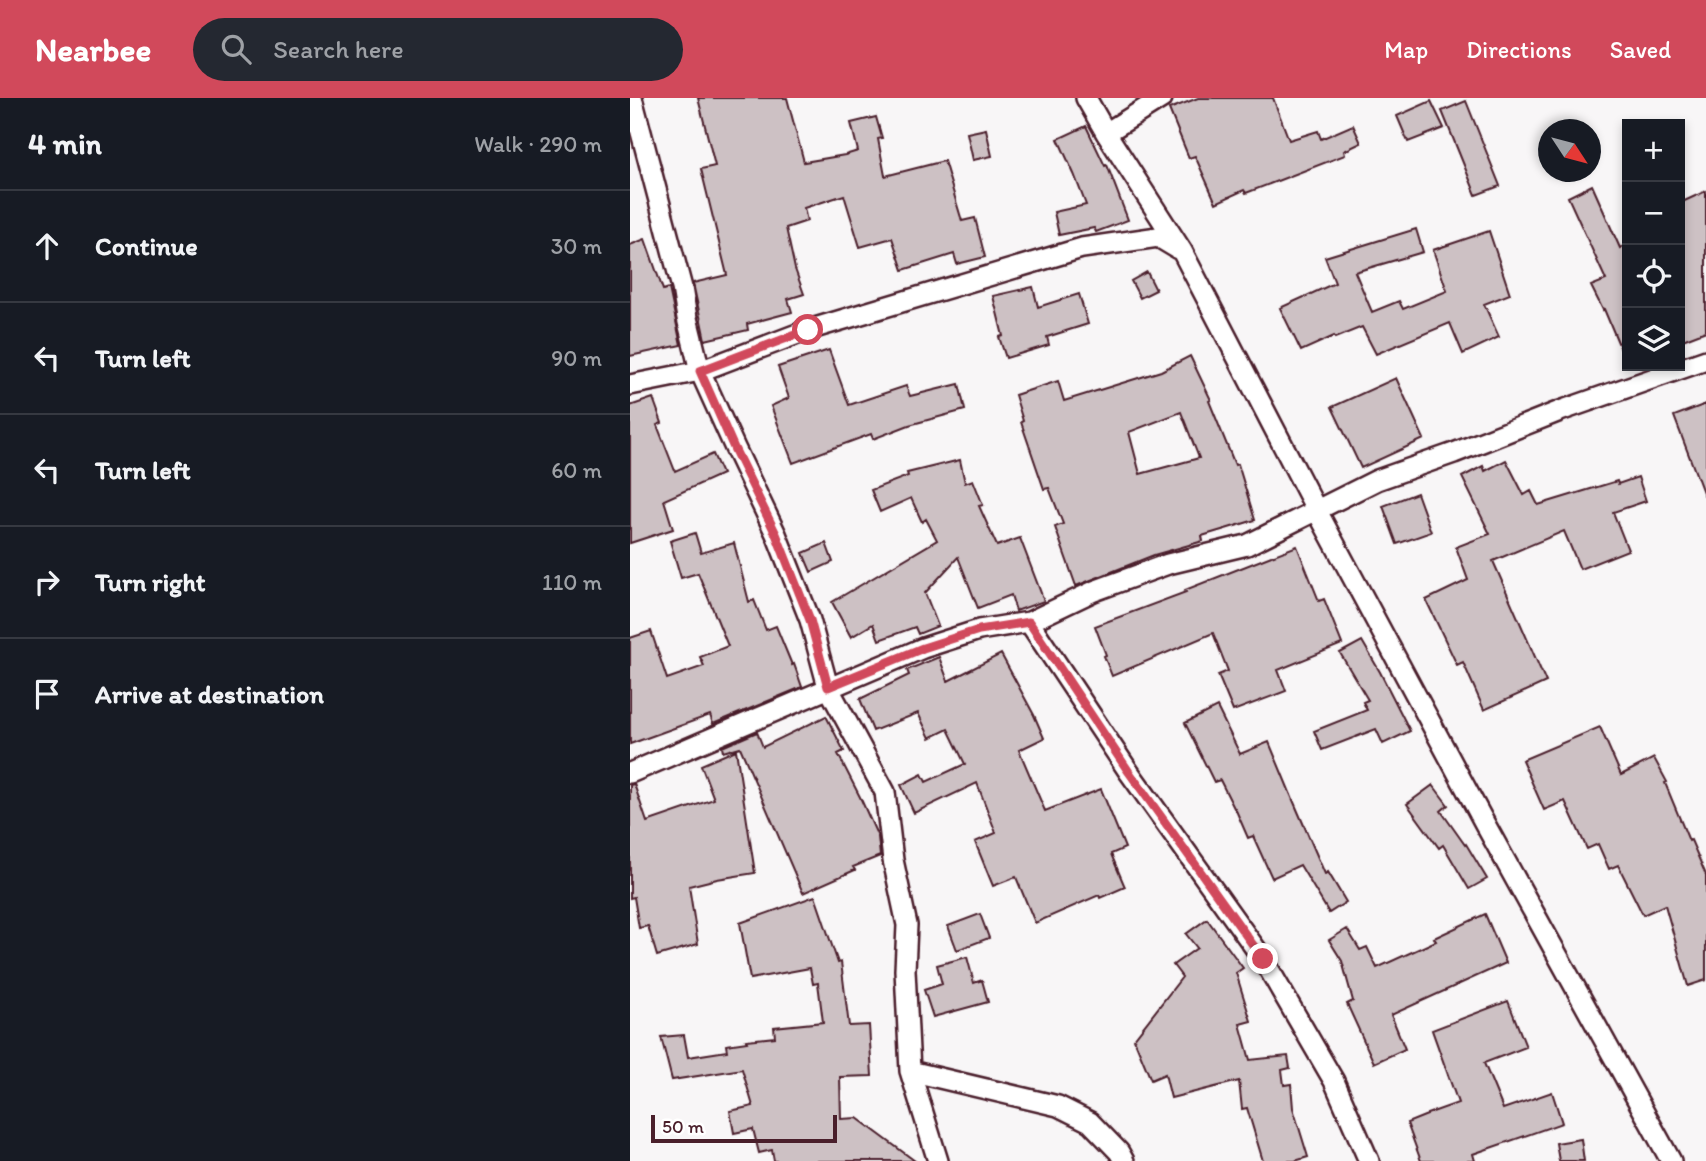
<!DOCTYPE html>
<meta charset="utf-8">
<style>
body{margin:0;font-family:Itim,sans-serif;background:#242831;color:#f1f3f6}
.controls{position:absolute;right:21px;top:21px;display:grid;overflow:hidden;border-radius:0px;box-shadow:0 4px 10px #0003}
.controls button{width:63px;height:63px;display:grid;place-items:center;padding:0;border:0;border-bottom:2px solid #363941;background:#171b24;color:#f1f3f6;font:35px sans-serif}
.compass{position:absolute;left:908px;top:21px;width:63px;height:63px;border-radius:50%;background:#171b24;box-shadow:0 4px 10px #0003;rotate:126deg}
.scale{position:absolute;left:21px;bottom:18px;width:186px;box-sizing:border-box;padding-left:7px;border:4px solid #4a1f2b;border-top:0;font-size:19px;line-height:24px;white-space:nowrap;color:#4a1f2b;-webkit-text-stroke:5px #fff;paint-order:stroke}
.stop{position:absolute;width:21px;height:21px;margin:-16px;border:5px solid #d1495b;border-radius:50%;background:#fff}
.stop.end{background:#d1495b;border-color:#fff;box-shadow:0 2px 7px #0008}
.list{margin:0;padding:0;list-style:none}
h2{display:flex;justify-content:space-between;align-items:center;height:91px;margin:0;padding:0 28px;font-size:30px}
h2 small{font-size:23px;font-weight:400;color:#9ea1a6}
.list li{display:grid;grid-template-columns:46px 1fr auto;gap:21px;align-items:center;box-sizing:border-box;height:112px;padding:0 28px;border-top:2px solid #363941}
.list b{display:block;font-size:26px;white-space:nowrap}
.list em{font-size:23px;font-style:normal;color:#9ea1a6}
.icon{flex:none;width:38px;height:38px;fill:none;stroke:currentColor;stroke-width:2;stroke-linecap:round;stroke-linejoin:round}
.map{position:relative;flex:none;width:1076px;height:1063px;overflow:hidden}
header{display:flex;align-items:center;gap:42px;box-sizing:border-box;height:98px;padding:0 35px;background:#d1495b;color:#fff}
header strong{font-size:33px}
nav{display:flex;gap:38px;margin-inline-start:auto;font-size:24px}
.search{width:490px;height:63px;background:#242831;display:flex;align-items:center;gap:18px;box-sizing:border-box;padding:0 24px;border-radius:38px;color:#9ea1a6;font-size:26px}
main{display:flex}
aside{flex:1;background:#171b24}
.map>svg:first-child{display:block}
.building{fill:#cdc1c4;stroke:#4a1f2b;stroke-width:2;fill-rule:evenodd}
.lines{fill:none;stroke-linecap:round;stroke-linejoin:round}
.minor-casing{stroke:#4a1f2b;stroke-width:24}
.minor{stroke:#fff;stroke-width:19}
.route{stroke:#d1495b;stroke-width:9}
</style>
<header>
<strong>Nearbee</strong>
<div class="search"><svg class="icon" aria-label="search" viewBox="0 0 24 24"><circle cx="10" cy="10" r="6"/><path d="M15 15l6 6"/></svg>Search here</div>
<nav><a>Map</a><a>Directions</a><a>Saved</a></nav>
</header>
<main>
<aside>
<h2>4 min<small>Walk · 290 m</small></h2>
<ul class="list">
<li><svg class="icon" aria-label="ahead" viewBox="0 0 24 24"><path d="M12 20V5M6 11l6-6 6 6"/></svg><div><b>Continue</b></div><em>30 m</em></li>
<li><svg class="icon" aria-label="left" viewBox="0 0 24 24"><path d="M17 20v-9H6M10 6l-5 5 5 5"/></svg><div><b>Turn left</b></div><em>90 m</em></li>
<li><svg class="icon" aria-label="left" viewBox="0 0 24 24"><path d="M17 20v-9H6M10 6l-5 5 5 5"/></svg><div><b>Turn left</b></div><em>60 m</em></li>
<li><svg class="icon" aria-label="right" viewBox="0 0 24 24"><path d="M7 20v-9h11M14 6l5 5-5 5"/></svg><div><b>Turn right</b></div><em>110 m</em></li>
<li><svg class="icon" aria-label="arrive" viewBox="0 0 24 24"><path d="M6 21V4h12l-3 4 3 4H6"/></svg><div><b>Arrive at destination</b></div></li>
</ul>
</aside>
<div class="map">
<svg width="1076" height="1063" viewBox="0 0 1076 1063">
<rect width="100%" height="100%" fill="#f8f6f7"/>
<filter id="ink" filterUnits="userSpaceOnUse"><feTurbulence type="fractalNoise" baseFrequency=".0143" numOctaves="2"/><feDisplacementMap in="SourceGraphic" scale="14" xChannelSelector="R" yChannelSelector="G"/><feConvolveMatrix kernelMatrix="1 2 1 2 8 2 1 2 1" color-interpolation-filters="sRGB"/></filter>
<g filter="url(#ink)">
<path class="building" d="M68,0H157L174,64L215,57L228,53L221,25L246,19L252,40L248,41L255,78L314,63L332,123L345,120L355,159L327,166L324,156L273,172L262,140L230,149L214,97L174,110L177,123L156,130L165,171L174,196L158,201L162,214L117,226L118,232L75,242L63,185L97,177L71,71L85,68Z
M568,0H643L659,42L688,33L691,41L723,27L731,45L714,53L715,57L616,95L614,92L586,105L565,58L559,60L539,11Z
M801,3L814,30L778,44L767,18Z
M836,3L870,88L846,97L812,13Z
M456,28L475,68L477,67L498,122L466,134L464,130L429,137L424,114L456,107L444,76L428,41Z
M356,31L362,58L343,62L337,35Z
M962,87L990,150L997,146V266L974,211L973,212L961,188L976,182L938,99Z
M1076,93V233L1050,243V105Z
M786,131L793,154L725,174L742,214L769,203L773,211L817,193L803,152L859,133L880,196L854,206L869,239L833,256L820,225L746,256L732,229L705,240L704,238L671,253L650,210L705,185L695,159Z
M15,141L33,192L39,190L51,247L0,258V147Z
M517,174L526,192L510,200L501,183Z
M403,189L408,209L449,196L458,226L417,239L419,247L376,260L369,239L373,238L363,198Z
M199,252L219,307L276,288L280,298L329,286L335,312L279,327L243,341L241,336L163,365L141,308L159,300L148,269Z
M560,258L581,302L579,303L605,367L608,366L625,422L572,438L573,443L524,457L446,488L425,429L433,426L419,390L414,391L391,324L393,323L385,297L428,283L434,303L531,273ZM551,314L569,360L510,376L499,334Z
M766,280L794,341L731,370L702,309Z
M23,300L32,325L27,327L45,373L83,356L92,376L34,402L43,431L0,445V308Z
M1076,306V397H1074L1044,318Z
M330,362L335,385L343,382L353,407L349,408L367,448L390,440L414,503L386,513L381,497L348,510L328,459L295,495L308,528L288,536L285,529L249,542L243,526L221,539L202,504L307,442L296,421L292,424L281,400L250,414L241,392L278,378L277,375Z
M876,362L894,397L901,393L908,407L987,383L988,386L1008,379L1016,403L983,414L998,452L950,471L934,433L863,463L916,584L854,612L833,564L827,567L796,502L838,482L826,449L860,436L832,379L853,368L855,373Z
M787,395L801,434L767,446L753,408Z
M65,435L71,455L104,445L119,504L124,502L136,532L146,528L162,567L164,566L172,589L83,626L80,617L0,646V540L21,533L37,581L74,568L70,559L98,548L68,475L51,480L40,443Z
M196,445L203,464L181,474L173,455Z
M667,448L689,503L694,501L712,546L648,572L656,593L603,613L588,577L598,573L583,535L482,578L474,558L476,557L465,528L556,494L555,492Z
M732,543L750,574L780,633L753,646L746,631L692,652L684,633L737,612L733,604L738,602L710,555Z
M371,556L404,617L414,640L389,652L415,713L471,691L495,750L481,756L495,789L470,800L469,797L405,825L386,779L363,788L345,744L366,735L347,685L284,715L271,687L292,676L296,684L335,666L318,631L300,640L288,615L243,633L230,601L279,577L277,572L309,559L318,583Z
M587,609L610,656L639,644L663,702L695,776L698,774L716,804L699,815L670,767L642,780L623,738L618,740L605,710H604L590,682L584,684L555,625Z
M196,618L214,653L208,656L230,699L248,739L250,758L223,769L225,772L173,795L110,649L93,654L92,649L127,634L133,649Z
M970,629L991,677L1024,660L1037,684L1035,685L1059,743L1061,742L1076,777V882L1058,888L1035,807L1013,817L988,767L979,771L968,746L957,751L935,703L914,712L892,662Z
M106,652L125,775L87,781L59,788L68,846L27,858L18,828L9,830L4,799L0,800V687L4,686L17,724L84,701L71,667Z
M803,687L818,707L811,713L835,747L836,746L857,781L839,791L813,747L809,750L777,706Z
M185,798L208,865L211,864L219,928L239,927L242,978L210,979L211,1021L227,1020L285,1063H144L142,1052L129,1055L123,1031L104,1035L100,1013L123,1008L112,971L42,982L31,939L54,937L58,959L97,953L96,947L117,944L116,942L145,939L144,929L193,924L188,885L183,886L180,870L120,881L110,825Z
M350,816L359,840L327,852L318,828Z
M855,816L876,865L761,917L775,951L744,965L717,906L723,903L712,863L699,842L717,831L730,852L737,849L747,870L806,843L804,840Z
M577,821L613,870L606,875L621,923L610,926L620,962L658,958L660,970L652,972L654,987L661,986L663,1010L678,1059L665,1063H633L617,1010L612,1011L609,983L541,1000L535,976L521,982L504,941L552,879L543,867L567,850L556,836Z
M337,859L344,885L352,882L358,904L303,919L294,892L312,886L307,867Z
M878,903L896,949L854,965L873,1011L922,994L932,1025L843,1056L845,1063H791L777,1025L797,1017V1016L828,1005L802,932Z
M951,1041L954,1063H929L926,1045Z"/>
<g class="lines">
<g class="minor-casing">
<path id="minor" d="M2,0L52,190L57,220L70,273L105,350L146,436L180,522L198,589L255,694L263,762L277,827L275,872L280,973L308,1063
M456,0L476,35L552,153L687,413L855,726L1041,1063
M476,35L532,0
M0,287L70,273L178,232L452,150L528,139L548,151
M399,524L499,674L633,861L704,983L739,1063
M0,675L293,550L349,532L399,524L464,493L538,466L617,447L747,382L824,355L930,313L1076,262
M280,973L428,1008L460,1024L489,1054L494,1063"/>
</g>
<use href="#minor" class="minor"/>
</g>
</g>
<g class="lines" filter="url(#ink)">
<path class="route" d="M178,232L70,273L104,350L146,436L180,522L198,589L293,550L349,532L399,524L499,674L633,861"/>
</g>
</svg>
<div class="controls">
<button>+</button>
<button>−</button>
<button><svg class="icon" aria-label="locate" viewBox="0 0 24 24"><circle cx="12" cy="12" r="6"/><path d="M12 2v4M12 18v4M2 12h4M18 12h4"/></svg></button>
<button><svg class="icon" aria-label="layers" viewBox="0 0 24 24"><path d="M12 4l9 5-9 5-9-5zM3 14l9 5 9-5"/></svg></button>
</div>
<svg class="compass" viewBox="-18 -18 36 36"><path d="M0-13l5 13h-10z" fill="#e53935"/><path d="M0 13l5-13h-10z" fill="#9ea1a6"/></svg>
<div class="scale">50 m</div>
<div class="stop" style="left:178px;top:232px"></div>
<div class="stop end" style="left:633px;top:861px"></div>
</div>
</main>
